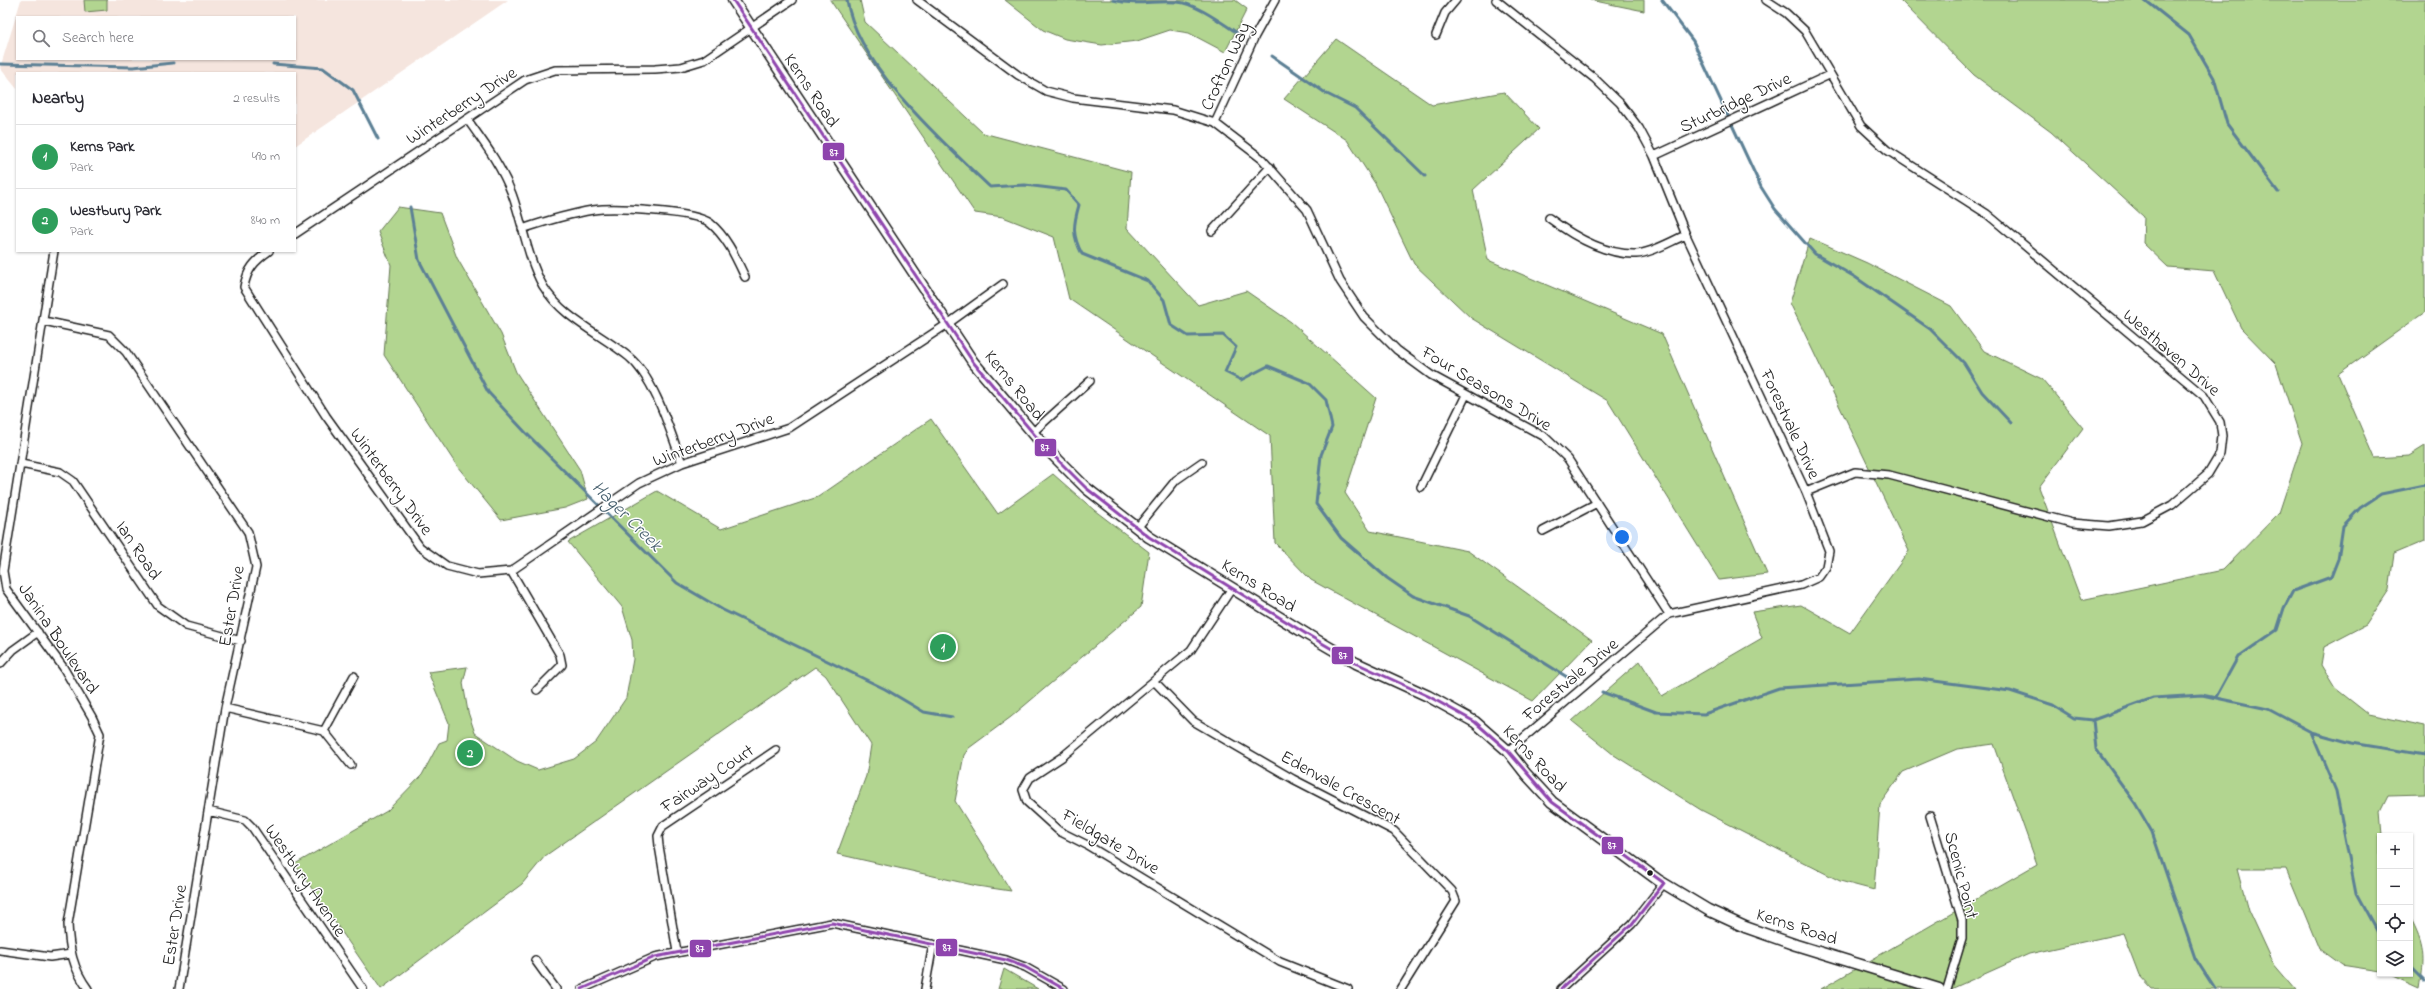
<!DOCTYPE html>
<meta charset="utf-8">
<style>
body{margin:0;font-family:"Indie Flower",sans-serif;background:#f7f7f7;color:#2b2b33}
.controls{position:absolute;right:12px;bottom:12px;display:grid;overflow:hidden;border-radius:0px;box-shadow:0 1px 3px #0004}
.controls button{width:36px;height:36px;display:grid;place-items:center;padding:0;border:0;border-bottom:1px solid #e1e1e2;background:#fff;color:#2b2b33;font:20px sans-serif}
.you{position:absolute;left:1622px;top:537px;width:14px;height:14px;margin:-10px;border:3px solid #fff;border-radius:50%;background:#1a73e8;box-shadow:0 0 0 6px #1a73e833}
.badge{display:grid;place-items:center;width:26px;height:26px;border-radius:50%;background:#db2777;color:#fff;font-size:13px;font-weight:700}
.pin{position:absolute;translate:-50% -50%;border:2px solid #fff;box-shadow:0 1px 4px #0006}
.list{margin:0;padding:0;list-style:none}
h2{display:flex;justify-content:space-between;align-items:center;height:52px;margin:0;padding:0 16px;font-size:17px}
h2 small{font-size:13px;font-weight:400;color:#7c7c81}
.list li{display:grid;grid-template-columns:26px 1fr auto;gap:12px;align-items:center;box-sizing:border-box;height:64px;padding:0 16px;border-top:1px solid #e1e1e2}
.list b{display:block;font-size:15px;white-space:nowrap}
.list p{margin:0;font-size:13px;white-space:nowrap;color:#7c7c81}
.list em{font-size:13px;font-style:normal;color:#7c7c81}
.icon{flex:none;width:22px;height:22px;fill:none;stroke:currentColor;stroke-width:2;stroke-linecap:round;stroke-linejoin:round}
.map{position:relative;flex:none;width:2425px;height:989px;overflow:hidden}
.search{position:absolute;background:#fff;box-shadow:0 1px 3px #0004;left:16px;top:16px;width:280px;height:44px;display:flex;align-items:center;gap:10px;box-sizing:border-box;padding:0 14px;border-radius:0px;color:#7c7c81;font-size:15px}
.panel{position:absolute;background:#fff;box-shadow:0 1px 3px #0004;left:16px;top:72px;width:280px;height:180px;border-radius:0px}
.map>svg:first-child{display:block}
.built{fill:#f5e5de;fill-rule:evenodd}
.green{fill:#b2d590;stroke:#677856}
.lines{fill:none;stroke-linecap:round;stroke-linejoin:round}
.stream{stroke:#5c8095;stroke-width:3}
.street-casing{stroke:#1c1c1c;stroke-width:10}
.secondary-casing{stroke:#1c1c1c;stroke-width:13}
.street{stroke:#fff;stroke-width:7}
.secondary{stroke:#fff;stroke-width:10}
.bus-1-casing{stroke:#fff;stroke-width:6}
.bus-1{stroke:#8e44ad;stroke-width:3}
.bus-dot{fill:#1c1c1c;stroke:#fff;stroke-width:1.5}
.labels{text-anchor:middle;stroke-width:3;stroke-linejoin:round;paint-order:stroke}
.street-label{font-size:18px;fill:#1c1c1c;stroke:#fff}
.water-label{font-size:19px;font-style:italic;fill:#465f6d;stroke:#fff}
.line-badge{stroke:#fff;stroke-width:1.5}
.badge-label{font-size:11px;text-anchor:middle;font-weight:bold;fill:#fff}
</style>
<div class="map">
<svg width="2425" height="989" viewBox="0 0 2425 989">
<rect width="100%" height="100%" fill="#fff"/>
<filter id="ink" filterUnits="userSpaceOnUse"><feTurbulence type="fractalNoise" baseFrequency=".025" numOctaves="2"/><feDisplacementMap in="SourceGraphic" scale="8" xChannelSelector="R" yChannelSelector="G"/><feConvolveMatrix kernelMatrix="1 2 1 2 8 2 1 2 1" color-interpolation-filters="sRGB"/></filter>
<g filter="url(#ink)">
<path class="built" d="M21,0H508L295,146V73H17V89L0,68ZM17,17H295V59H17Z"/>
<path class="green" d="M84,0H107V10L85,12Z
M830,0H860L865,22L983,133L1131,172L1127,228L1198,305L1246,291L1291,322L1376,398L1345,493L1370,531L1468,551L1592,640L1533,701L1311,580L1275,543L1270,436L1069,299L1054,237L1003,217L975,213Z
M1005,0H1235L1247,9L1225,52L1189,33L1170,30L1137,41L1102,45L1065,39L1043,30Z
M1590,0H1644V11Z
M1900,0H2425V312L2338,374L2374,458L2409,456L2425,446V541L2394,554L2389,590L2366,625L2324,647L2321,665L2335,688L2368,714L2425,726V794L2388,795L2380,811L2382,836H2380V971L2341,965L2319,949L2286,869H2237L2248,910L2272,962L2295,989H2152L2139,975L2123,933L2029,954L1951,989H1821L2037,864L1994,744L1957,749L1903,772L1880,804L1874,890L1840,881L1701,810L1614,755L1572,721L1640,661L1662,696L1762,638L1752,612L1801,605L1850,633L1909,551L1790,303L1810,238L1867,263L1951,306L1984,351L2042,379L2083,428L2039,487L2081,600L2223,570L2279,513L2302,443L2276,364L2241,328L2214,271L2168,267L2143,243L2144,217L2051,132L1974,75Z
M1336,39L1432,105L1504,92L1539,129L1473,190L1488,260L1662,334L1767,574L1719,580L1608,401L1471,318L1414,264L1376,185L1347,140L1284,99Z
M398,207L440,213L457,258L501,334L516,372L580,470L588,499L565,508L501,520L457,466L384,355L391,265L378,232Z
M931,419L998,514L1053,474L1094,510L1149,552L1141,607L1011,717L969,748L964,755L955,801L1011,891L977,886L837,854L866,776L871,745L826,676L815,667L545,856L522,884L381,989L295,864L387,811L422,775L439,743L447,740L449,723L428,672L467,667L463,683L468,712L475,733L517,761L538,770L574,759L596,742L626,698L633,659L632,640L622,607L568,542L657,491L721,529L818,497Z
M2410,917C2425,945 2425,957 2420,989L2387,974H2410Z
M1004,969L1038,989H998Z"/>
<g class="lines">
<path class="stream" d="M847,0C857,66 943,142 990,187L1025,185L1066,190L1079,205C1073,226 1072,235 1082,254L1148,281L1164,300L1171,325L1188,336L1223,335L1236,347L1225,372L1241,380L1268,366L1309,383L1326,400L1332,427L1321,455L1316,504L1341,538L1387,578L1413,596L1469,616L1575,682
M1113,0C1137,6 1154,0 1177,2C1196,3 1226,26 1242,36
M1662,0L1693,41L1761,187L1775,209L1815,254L1855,277L1930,329L1964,363L1982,392L2011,423
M2145,0L2189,35L2214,78L2227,124L2278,192
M1272,56L1327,94L1355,108L1425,176
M0,64L133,67L173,63
M273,64L323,68L353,90L378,139
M410,207L419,260L488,392L526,433L677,583L723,610L885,689L924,712L952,717
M1602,692L1656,712L1704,714L1779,688L1919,679L2010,691L2053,705L2074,718L2093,720L2153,698L2202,695L2268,709L2311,732L2352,743L2425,755
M2216,697L2238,657L2277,630L2284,608L2293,591L2331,577L2338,559L2343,526L2360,508L2381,494L2425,485
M2093,720L2096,749L2135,803L2152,832L2195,958L2215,989
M2311,732L2336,791L2356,894L2380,938
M2410,966L2425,981"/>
<g class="street-casing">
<path id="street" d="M917,0L1018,75L1046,91L1073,98L1173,110L1215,123L1262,159L1307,210L1340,281L1364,317L1397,350L1431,375L1545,437L1568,459L1669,614
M1496,0L1594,78L1620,103L1639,128L1654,156L1686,235L1806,492L1829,551L1826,567L1819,577L1801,585L1669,614L1508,751
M1766,0L1786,13L1805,31L1861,126L1887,150L1987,214L2204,396L2220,422L2222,436L2220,454L2208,474L2172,505L2142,521L2109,526L2072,523L1889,475L1855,472L1806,492
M1436,35L1445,13L1456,0
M467,119C484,143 501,165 512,194C523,224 527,257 543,286C563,319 601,334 629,357C655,379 670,431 682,463
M1215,123L1255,36L1275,0
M1654,156L1829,75
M1549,218C1573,236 1605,255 1636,254C1652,253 1671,241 1686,235
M522,229C546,221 569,214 593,210C614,207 695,211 710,223C727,237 736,258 745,277
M1212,231L1270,167
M295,234L525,80L555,70L655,69L681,67L704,60L792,0
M54,251L3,571L6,589L63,667L92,717L100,734L68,924C69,948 73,969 88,989
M269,251C255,261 247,269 244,287L326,416L420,547L447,566L478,574L511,571L639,483L682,463L789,428L949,323L1003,284
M44,321L109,335L126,352L248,532L256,567L225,708L179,989
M1032,433L1090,381
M21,464L60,472L73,481L158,606L186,626L241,641
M1421,487L1466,395
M1137,528L1176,480L1202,462
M1543,531L1597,503
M511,571L560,655L562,665L537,690
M1232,588L1191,650L1062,757L1030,778L1023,790L1027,802L1059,831L1087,845L1280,962L1348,989
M0,664L13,650L38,632
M1154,681L1193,721L1293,779L1394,831L1452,891L1456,901L1401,989
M225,708L324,731L351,765
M324,731L354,676
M208,811L245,820L252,827L363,989
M1930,816L1962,920V939L1947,989
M0,950L50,957L71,954
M677,952L659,846L658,836L663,826L776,750
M535,960L556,989
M582,989L655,957L832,923L1006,960L1025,967L1064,989
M925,989L933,944
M1561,989L1632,924L1664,883"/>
</g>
<g class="secondary-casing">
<path id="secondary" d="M733,0L973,362L1044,446L1086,488L1149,537L1308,635L1356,663L1428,696L1475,722L1508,751L1526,774L1552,802L1658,880L1708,910L1745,927L1796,945L1939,989"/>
</g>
<use href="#street" class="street"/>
<use href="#secondary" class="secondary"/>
<g class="bus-1-casing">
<path id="bus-1" d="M733,0L973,362L1044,446L1086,488L1149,537L1308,635L1356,663L1428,696L1475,722L1508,751L1552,802L1664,883L1632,924L1561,989
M582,989L655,957L832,923L1006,960L1025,967L1064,989"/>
</g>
<use href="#bus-1" class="bus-1"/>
</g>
</g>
<circle class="bus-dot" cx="1650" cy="873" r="3.5"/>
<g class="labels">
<g class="street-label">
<text transform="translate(1225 66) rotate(-65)" y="6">Crofton Way</text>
<text transform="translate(812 90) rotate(56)" y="6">Kerns Road</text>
<text transform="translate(1735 102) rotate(-25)" y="6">Sturbridge Drive</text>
<text transform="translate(461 105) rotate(-33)" y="6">Winterberry Drive</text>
<text transform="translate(2172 352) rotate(41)" y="6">Westhaven Drive</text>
<text transform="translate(1015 385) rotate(51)" y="6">Kerns Road</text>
<text transform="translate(1487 388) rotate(31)" y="6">Four Seasons Drive</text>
<text transform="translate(1791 424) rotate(65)" y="6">Forestvale Drive</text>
<text transform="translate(713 439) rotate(-20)" y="6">Winterberry Drive</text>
<text transform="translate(392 481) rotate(54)" y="6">Winterberry Drive</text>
<text transform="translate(139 550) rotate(56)" y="6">Ian Road</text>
<text transform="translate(1259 585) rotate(32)" y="6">Kerns Road</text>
<text transform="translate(231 606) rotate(-80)" y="6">Ester Drive</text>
<text transform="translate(59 638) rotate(56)" y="6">Janina Boulevard</text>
<text transform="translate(1570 679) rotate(-40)" y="6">Forestvale Drive</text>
<text transform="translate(1535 758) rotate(47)" y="6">Kerns Road</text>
<text transform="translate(707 778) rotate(-34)" y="6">Fairway Court</text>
<text transform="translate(1341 787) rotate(29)" y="6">Edenvale Crescent</text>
<text transform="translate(1111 841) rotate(31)" y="6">Fieldgate Drive</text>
<text transform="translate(1962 875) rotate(75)" y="6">Scenic Point</text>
<text transform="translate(306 880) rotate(56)" y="6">Westbury Avenue</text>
<text transform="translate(174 925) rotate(-81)" y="6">Ester Drive</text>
<text transform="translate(1797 926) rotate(18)" y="6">Kerns Road</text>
</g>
<g class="water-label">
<text transform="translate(628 515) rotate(45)" y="7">Hager Creek</text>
</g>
</g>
<g class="line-badge">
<rect x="822" y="142" width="23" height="19" rx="4" fill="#8e44ad"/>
<rect x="1034" y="438" width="23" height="19" rx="4" fill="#8e44ad"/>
<rect x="1331" y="646" width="23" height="19" rx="4" fill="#8e44ad"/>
<rect x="1601" y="836" width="23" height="19" rx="4" fill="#8e44ad"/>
<rect x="935" y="938" width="23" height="19" rx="4" fill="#8e44ad"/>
<rect x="689" y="939" width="23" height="19" rx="4" fill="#8e44ad"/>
</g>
<g class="badge-label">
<text x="834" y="156">87</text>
<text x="1045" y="451">87</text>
<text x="1343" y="659">87</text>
<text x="1612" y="849">87</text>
<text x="947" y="951">87</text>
<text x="700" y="952">87</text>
</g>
</svg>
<div class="controls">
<button>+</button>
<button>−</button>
<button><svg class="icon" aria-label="locate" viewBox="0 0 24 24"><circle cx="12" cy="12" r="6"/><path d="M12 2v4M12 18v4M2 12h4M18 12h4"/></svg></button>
<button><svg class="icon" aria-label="layers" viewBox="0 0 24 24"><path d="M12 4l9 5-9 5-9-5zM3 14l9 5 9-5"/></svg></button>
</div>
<div class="you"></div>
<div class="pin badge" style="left:943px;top:647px;background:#2e9e5b">1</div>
<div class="pin badge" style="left:470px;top:753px;background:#2e9e5b">2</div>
<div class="search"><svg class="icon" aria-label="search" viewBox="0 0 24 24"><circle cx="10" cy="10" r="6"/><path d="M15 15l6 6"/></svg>Search here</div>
<section class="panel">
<h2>Nearby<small>2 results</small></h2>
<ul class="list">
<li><span class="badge" style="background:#2e9e5b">1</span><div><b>Kerns Park</b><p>Park</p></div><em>490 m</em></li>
<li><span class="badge" style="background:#2e9e5b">2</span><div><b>Westbury Park</b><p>Park</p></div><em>840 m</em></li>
</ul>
</section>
</div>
